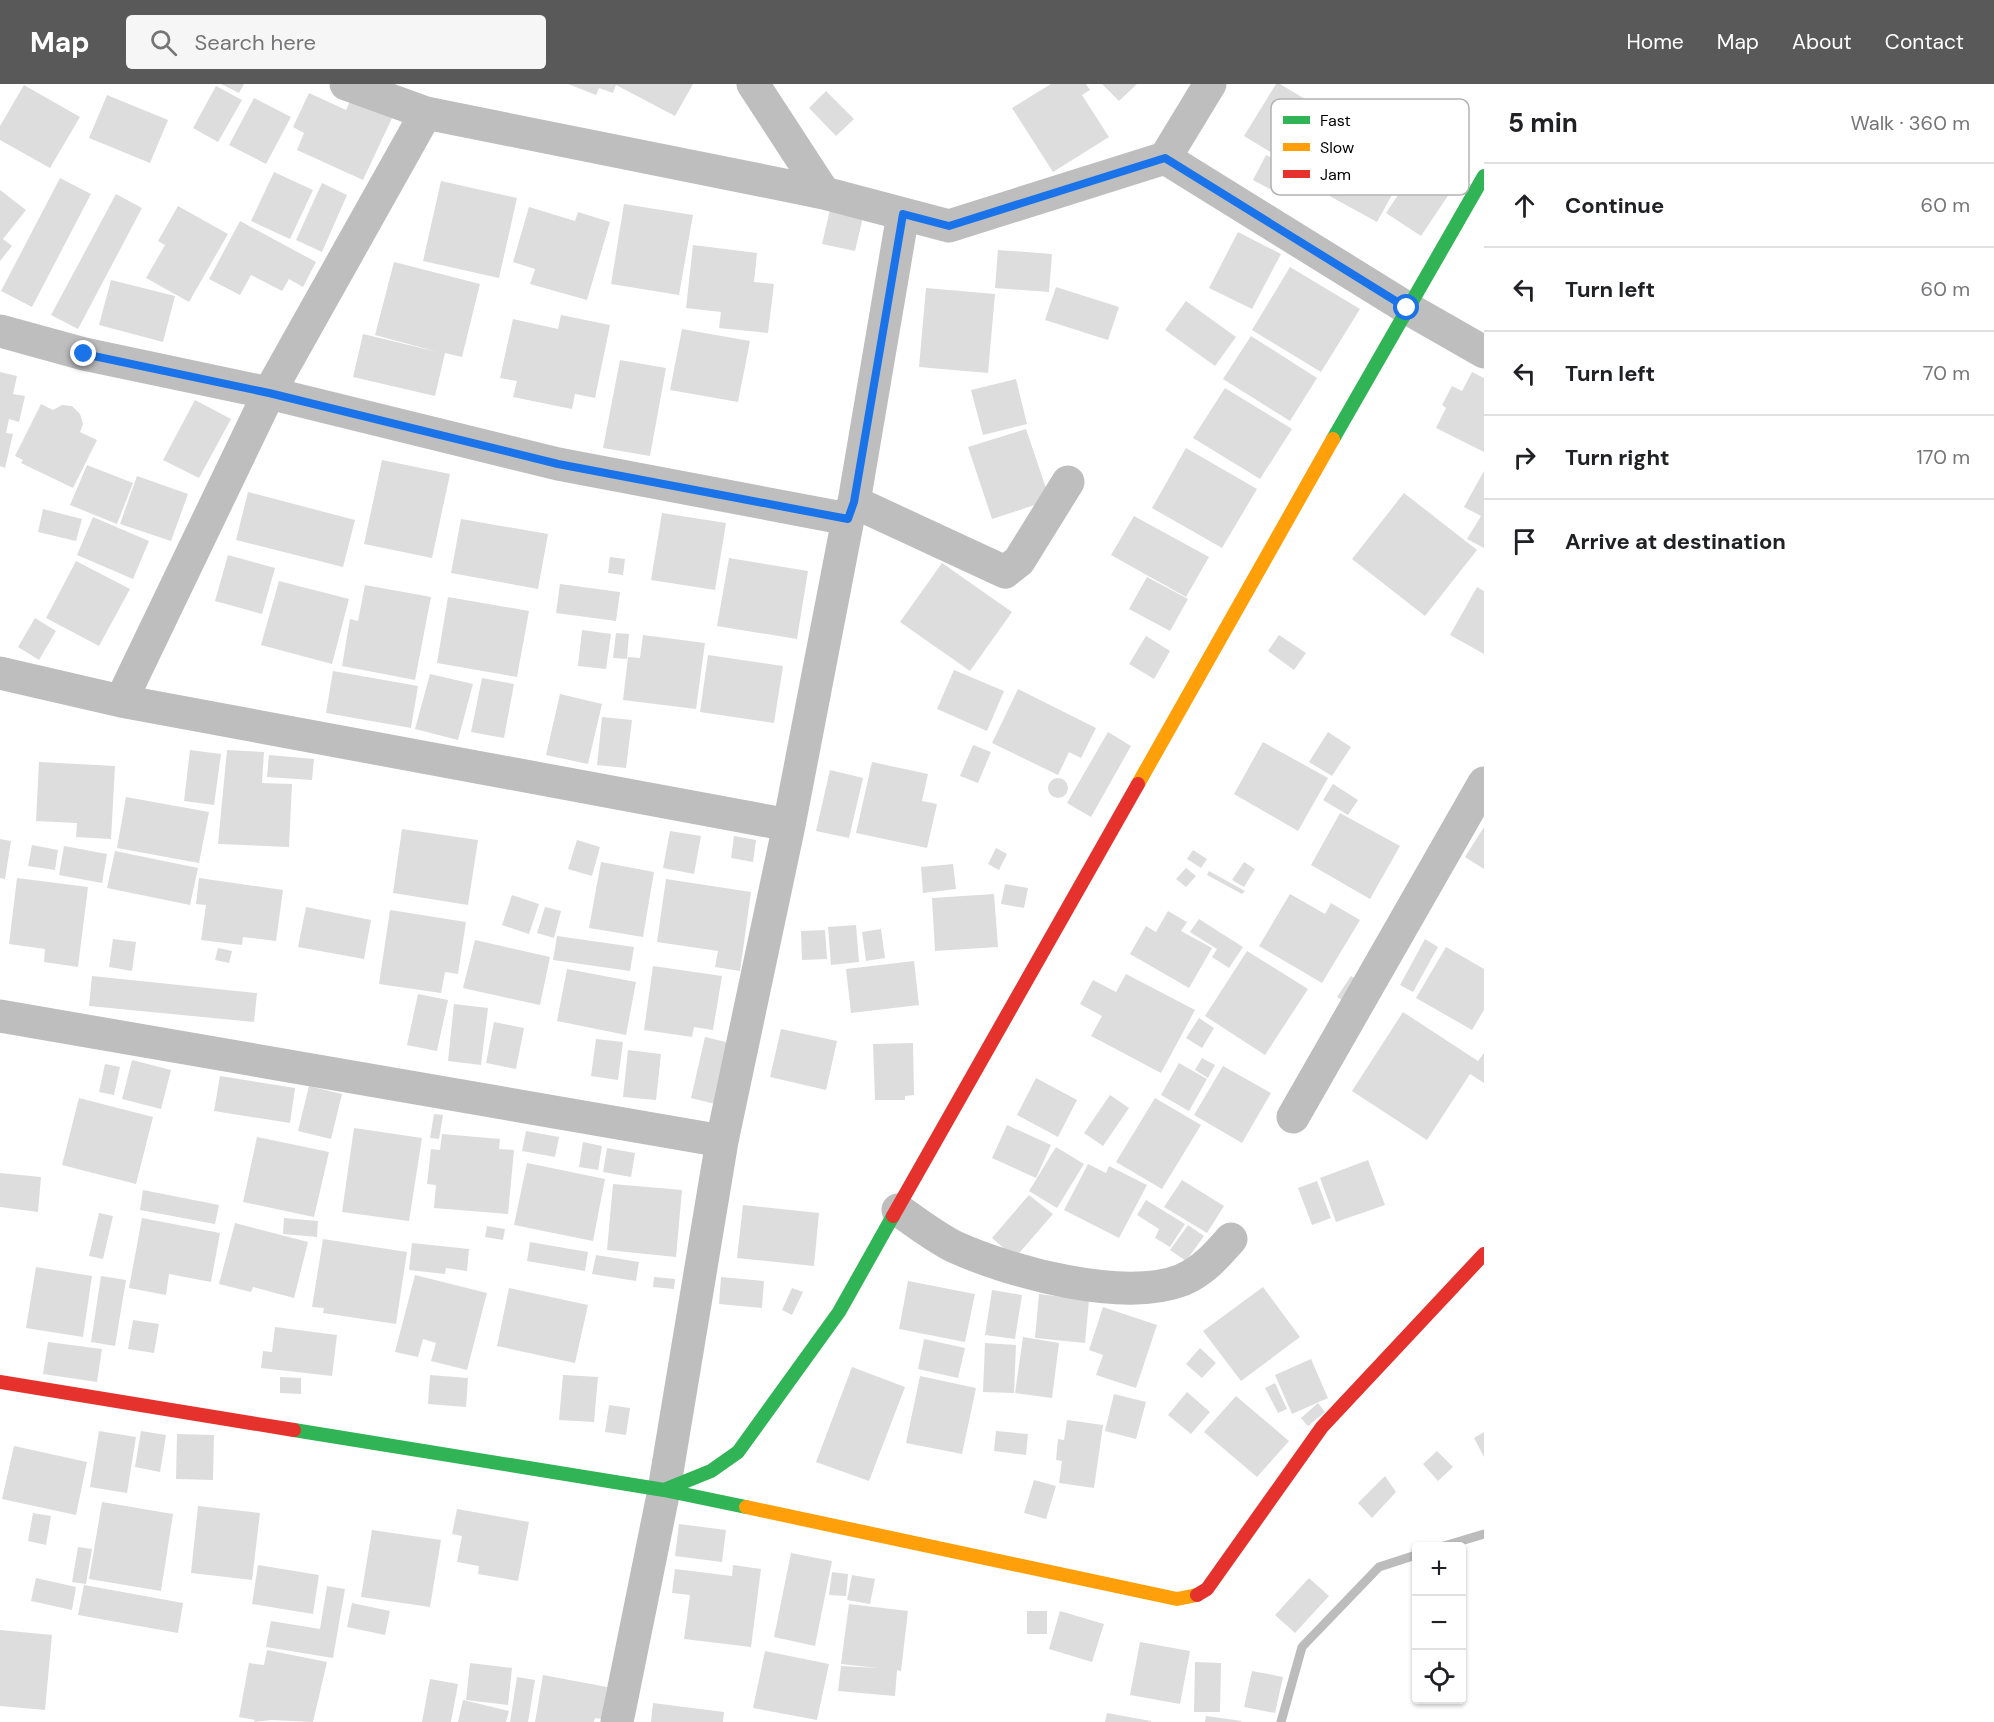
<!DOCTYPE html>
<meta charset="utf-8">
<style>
body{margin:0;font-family:"DM Sans",sans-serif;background:#f6f6f6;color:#202124}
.controls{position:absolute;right:18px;bottom:18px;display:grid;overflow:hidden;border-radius:6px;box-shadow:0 2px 4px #0004}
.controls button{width:54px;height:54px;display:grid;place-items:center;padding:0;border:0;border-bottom:2px solid #e0e0e0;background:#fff;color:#202124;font:30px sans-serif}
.stop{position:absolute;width:18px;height:18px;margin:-14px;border:4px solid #1a73e8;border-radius:50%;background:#fff}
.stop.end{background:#1a73e8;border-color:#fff;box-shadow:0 2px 6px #0008}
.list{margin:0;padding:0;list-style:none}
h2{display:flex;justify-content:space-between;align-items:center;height:78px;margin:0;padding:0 24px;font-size:26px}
h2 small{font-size:20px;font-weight:400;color:#757577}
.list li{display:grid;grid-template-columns:39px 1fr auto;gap:18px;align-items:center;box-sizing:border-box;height:84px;padding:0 24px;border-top:2px solid #e0e0e0}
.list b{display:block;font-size:22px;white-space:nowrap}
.list em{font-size:20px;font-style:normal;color:#757577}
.icon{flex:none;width:33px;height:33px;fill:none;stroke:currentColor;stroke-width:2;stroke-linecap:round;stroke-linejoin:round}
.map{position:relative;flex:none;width:1484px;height:1638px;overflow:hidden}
header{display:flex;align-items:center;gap:36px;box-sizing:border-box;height:84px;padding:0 30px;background:#595959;color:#fff}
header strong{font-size:28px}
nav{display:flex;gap:33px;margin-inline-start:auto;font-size:21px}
.search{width:420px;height:54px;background:#f6f6f6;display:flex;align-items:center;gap:15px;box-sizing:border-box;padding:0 21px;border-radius:6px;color:#757577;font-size:22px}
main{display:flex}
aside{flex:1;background:#fff}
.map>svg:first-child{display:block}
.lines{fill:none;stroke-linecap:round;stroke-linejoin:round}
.stream{stroke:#bcbcbc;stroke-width:9}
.building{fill:#ddd}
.street{stroke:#bebebe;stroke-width:33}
.fast{stroke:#30b455;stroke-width:14}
.slow{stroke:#ff9f0a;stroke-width:14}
.jam{stroke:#e5322d;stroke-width:14}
.route{stroke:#1a73e8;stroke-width:8}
.key{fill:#fff;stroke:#b2b2b2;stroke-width:1.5}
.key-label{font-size:16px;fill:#000}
</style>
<header>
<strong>Map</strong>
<div class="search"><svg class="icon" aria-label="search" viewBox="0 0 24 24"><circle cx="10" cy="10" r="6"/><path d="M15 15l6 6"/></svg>Search here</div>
<nav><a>Home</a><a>Map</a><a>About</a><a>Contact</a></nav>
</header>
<main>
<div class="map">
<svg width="1484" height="1638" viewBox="0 0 1484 1638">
<rect width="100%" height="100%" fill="#fff"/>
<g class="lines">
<path class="stream" d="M1444,1462L1484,1450
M1281,1638L1302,1563L1379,1483L1416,1471"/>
</g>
<path class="building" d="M221,0H244L239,9Z
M568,0H693L675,32L616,1L613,9L599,4L596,11Z
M1051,0H1086L1090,6L1082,11L1109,53L1053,88L1012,24Z
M1102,0H1137L1119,17Z
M1276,0H1280L1330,30L1297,84L1244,52Z
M24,1L80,33L50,84L0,56V42Z
M216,2L242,16L218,58L193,44Z
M826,7L854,35L836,52L809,24Z
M309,9L346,26L352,13L393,32L363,96L297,66L304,49L293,43Z
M107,11L168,36L150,79L89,54Z
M254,14L291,33L266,80L229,61Z
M1341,57L1403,91L1377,138L1315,104Z
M1429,65L1464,88L1421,152L1386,129Z
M1266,71L1293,85L1279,110L1253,96Z
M274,88L313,106L290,155L251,137Z
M60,94L91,110L32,223L1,207Z
M441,97L517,114L499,194L423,177Z
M322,99L347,111L322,168L296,156Z
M0,106L26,126L3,155L12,162L0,177Z
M116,110L142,124L78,245L51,231Z
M624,120L693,131L679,211L611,200Z
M178,122L228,150L189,218L146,194L165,161L158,157Z
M529,123L575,137L578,128L610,138L587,216L530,200L535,185L513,178Z
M830,126L863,133L855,167L822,160Z
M240,137L316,178L303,203L289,195L282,207L251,191L240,211L209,195Z
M1238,148L1281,170L1252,225L1209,204Z
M693,161L757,169L754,198L774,200L768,249L719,244L721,228L686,224Z
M998,166L1052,170L1049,208L995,204Z
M394,178L480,200L462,273L445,269L435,312L353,293L363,250L438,268L375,251Z
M1290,183L1360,225L1321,288L1252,246Z
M111,196L175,212L163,258L99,241Z
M1056,203L1119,223L1108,256L1045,236Z
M926,204L995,210L988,289L919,283Z
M1186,217L1236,253L1215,282L1165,246Z
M561,231L610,241L595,314L575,310L572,325L513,313L517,297L500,294L513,235L558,245Z
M682,245L750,257L738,318L670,306Z
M1251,252L1317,294L1290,337L1223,295Z
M620,276L666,284L650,372L603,364Z
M0,288L17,292L13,310L25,312L19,338L9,335L6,349L13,350L5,384L0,382Z
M1472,288L1484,294V368L1436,344L1446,324L1442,321L1452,302L1462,307Z
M1016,295L1027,340L983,351L971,306Z
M1225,304L1292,345L1260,395L1193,354Z
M195,316L231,335L199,394L163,376Z
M41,320L53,326L62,321L72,322L80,330L83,340L80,348L97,356L73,404L21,379L23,376L15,372Z
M1026,345L1050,416L992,435L968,363Z
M1186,364L1257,405L1222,464L1152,424Z
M382,376L450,390L432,474L364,460Z
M87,381L133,399L117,440L70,421Z
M1484,387V464L1467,455L1481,432L1464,423Z
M137,392L188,410L171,457L120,440Z
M248,408L355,436L343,483L236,456Z
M1404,409L1477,466L1425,532L1352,475Z
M43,425L82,435L76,457L38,448Z
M662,429L726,439L715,506L651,496Z
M1134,432L1209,473L1186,513L1111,471Z
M93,433L149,457L133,495L77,471Z
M461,435L548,450L538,505L451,489Z
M228,471L275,484L262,530L215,517Z
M610,473L625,475L623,491L608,489Z
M729,474L808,487L797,555L717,542Z
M76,477L130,505L99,562L46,534Z
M942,479L1012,528L970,587L900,538Z
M1147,493L1188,515L1170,547L1129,525Z
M279,497L349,515L332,580L261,561Z
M560,500L620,508L616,537L556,529Z
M365,501L431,513L415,596L342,582L350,535L358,537Z
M1477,503L1484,507V570L1450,551Z
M448,513L529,527L517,593L437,579Z
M35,534L56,547L39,576L18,563Z
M582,546L611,550L606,585L578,582Z
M616,549L629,550L627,575L613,574Z
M643,551L705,559L696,625L623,616L628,573L640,574Z
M1279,551L1306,569L1294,586L1268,567Z
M1146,552L1170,567L1154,595L1129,580Z
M708,571L783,582L774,639L700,628Z
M954,586L1004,607L987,647L937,625Z
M333,587L418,602L411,644L326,629Z
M430,590L473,600L458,656L415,645Z
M482,594L514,600L504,654L471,648Z
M1018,605L1096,644L1081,674L1069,668L1058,691L992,659Z
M560,610L602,620L588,680L546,671Z
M602,633L632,636L626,684L597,681Z
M1108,648L1131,662L1091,733L1067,719Z
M1328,648L1351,663L1332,692L1309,678Z
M1263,658L1328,694L1298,747L1234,710Z
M973,661L991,668L978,699L960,692Z
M190,666L221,670L214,721L184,717Z
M227,666L264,668L262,699L292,700L289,763L218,760Z
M269,671L314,675L312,696L267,693Z
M39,678L115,682L111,755L76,753L77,739L36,737Z
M872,678L928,690L922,717L937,720L927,764L856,749Z
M830,686L863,694L849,754L816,747Z
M1048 704a10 10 0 1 1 20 0a10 10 0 1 1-20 0Z
M1333,700L1358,716L1348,731L1323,716Z
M126,713L209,728L199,779L117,764Z
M1340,729L1400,762L1370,815L1311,781Z
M1484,743V785L1465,773Z
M402,745L478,756L468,821L393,809Z
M670,747L701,752L694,790L663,784Z
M734,752L756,756L753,778L731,774Z
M0,755L11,757L5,795L0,794Z
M577,756L600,763L592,792L568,785Z
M32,761L58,766L55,786L28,782Z
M64,762L107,770L102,799L59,791Z
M996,764L1007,770L999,786L988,780Z
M1193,766L1207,775L1201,784L1187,775Z
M115,767L198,784L190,821L107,804Z
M601,778L654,788L643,853L589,844Z
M1244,778L1255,785L1244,803L1232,796Z
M953,780L956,805L923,809L921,783Z
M1186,784L1196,792L1186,803L1176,795Z
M1209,787L1245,807L1242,810L1207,791Z
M17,794L88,803L78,883L44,878L45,865L9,860Z
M199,794L283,806L276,857L243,853L242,861L201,856L206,821L196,820Z
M666,795L751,808L740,887L715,883L718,867L657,858Z
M1005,800L1028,804L1024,824L1001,820Z
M994,810L998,863L935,867L932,814Z
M1290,810L1325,830L1331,819L1360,836L1322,899L1259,862Z
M512,811L539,820L529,850L502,841Z
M306,823L371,836L364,875L298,863Z
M545,823L561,827L554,854L537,849Z
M390,826L466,838L458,890L445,888L441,909L379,900Z
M1168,827L1187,838L1181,847L1212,864L1189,904L1130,870L1146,842L1156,848Z
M1199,835L1243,863L1229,884L1212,873L1217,865L1190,848Z
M856,841L859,878L831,881L828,843Z
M881,845L885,874L866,877L862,848Z
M825,846L827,875L802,876L801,847Z
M557,852L634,863L630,887L553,876Z
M113,855L136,858L132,887L109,883Z
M1425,855L1438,863L1413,908L1400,901Z
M475,856L550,873L540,921L463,904Z
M1446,863L1484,885V926L1472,946L1416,914Z
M218,864L232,867L229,879L215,876Z
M1247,867L1308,905L1265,971L1205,932Z
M914,877L919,921L851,929L846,885Z
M653,882L722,892L713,946L694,943L692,953L644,946Z
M567,885L636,898L626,951L557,937Z
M1126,890L1195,926L1161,989L1091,952L1102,932L1080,920L1093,896L1116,908Z
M92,892L257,909L254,938L89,922Z
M1351,892L1365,901L1352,922L1337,913Z
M418,910L448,916L437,967L407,961Z
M454,920L488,924L481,981L448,977Z
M1403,928L1478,977L1484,969V999L1470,990L1427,1056L1352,1007Z
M1199,934L1214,944L1202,964L1186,954Z
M494,938L524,944L516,985L486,979Z
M781,945L837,957L826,1006L770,993Z
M705,953L730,959L715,1020L691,1014Z
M596,955L623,958L618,996L591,992Z
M913,959L914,1011L905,1012V1016H875L873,960Z
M628,966L661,970L656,1016L623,1013Z
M1202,974L1215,981L1208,994L1195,986Z
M132,976L171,986L161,1025L122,1015Z
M1179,979L1207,995L1189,1027L1161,1011Z
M105,980L120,983L114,1011L99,1008Z
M1223,982L1271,1009L1242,1059L1194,1031Z
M220,992L295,1004L290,1039L214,1027Z
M1036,994L1077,1016L1058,1053L1017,1031Z
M309,1002L342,1010L331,1055L298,1047Z
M1110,1011L1129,1024L1103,1062L1084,1049Z
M79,1014L153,1033L136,1100L62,1081Z
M1155,1014L1201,1041L1162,1105L1116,1078Z
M434,1030L443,1031L439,1055L430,1054Z
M1007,1041L1051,1061L1036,1094L992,1074Z
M354,1044L422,1054L409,1137L342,1128Z
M526,1047L559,1053L555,1073L522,1067Z
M442,1050L500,1055L499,1065L514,1066L508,1130L434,1124L436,1101L427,1100L431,1065L440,1066Z
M257,1053L329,1068L314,1133L243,1118Z
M583,1058L602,1062L598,1086L579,1083Z
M1056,1063L1084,1080L1057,1124L1029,1107Z
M607,1064L635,1069L631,1093L603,1088Z
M1368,1076L1385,1121L1336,1138L1320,1094Z
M527,1079L605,1095L593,1157L514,1141Z
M1088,1080L1106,1089L1109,1082L1147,1101L1119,1154L1064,1126Z
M0,1089L41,1093L38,1128L0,1123Z
M1182,1096L1224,1122L1207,1149L1164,1123Z
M1317,1097L1331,1134L1312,1141L1298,1104Z
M613,1100L682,1106L676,1173L607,1166Z
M143,1106L219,1121L215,1140L140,1126Z
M1029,1111L1053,1130L1015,1174L992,1154Z
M1146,1116L1185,1140L1170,1163L1155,1154L1159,1145L1137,1131Z
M743,1121L819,1129L814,1182L737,1174Z
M99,1129L113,1132L103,1175L89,1172Z
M142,1134L220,1149L211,1198L169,1190L166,1211L129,1204Z
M284,1134L318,1137L317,1153L283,1150Z
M235,1139L308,1158L294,1214L253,1203L251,1208L219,1200Z
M1188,1141L1204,1152L1186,1177L1170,1166Z
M487,1142L505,1145L503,1156L485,1153Z
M323,1155L407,1168L396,1240L323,1229L324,1224L312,1223Z
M530,1158L588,1168L585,1187L527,1177Z
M412,1159L469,1165L467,1187L446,1184L445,1190L409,1186Z
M596,1171L639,1178L636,1197L592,1190Z
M36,1183L92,1192L83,1253L26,1244Z
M415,1191L487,1209L467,1286L431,1277L436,1259L423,1255L418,1273L395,1268Z
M101,1192L126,1196L115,1262L91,1258Z
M654,1193L675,1195L674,1205L653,1203Z
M721,1193L764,1197L762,1224L719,1220Z
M908,1197L975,1210L965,1258L899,1245Z
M1263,1203L1300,1253L1241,1297L1203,1247Z
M509,1204L588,1221L575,1279L497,1262Z
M792,1204L803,1208L792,1231L782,1226Z
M992,1206L1022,1211L1015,1255L985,1251Z
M1039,1210L1089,1216L1085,1259L1035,1254Z
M1103,1223L1157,1241L1136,1304L1096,1291L1103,1271L1089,1266Z
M133,1236L159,1240L154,1269L128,1265Z
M275,1243L337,1251L332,1292L261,1284L263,1267L272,1268Z
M1023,1253L1059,1259L1052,1314L1015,1309Z
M924,1255L965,1264L958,1294L918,1285Z
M48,1258L102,1265L97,1298L43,1290Z
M985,1259L1016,1261L1014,1309L983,1308Z
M1200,1264L1216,1279L1202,1294L1186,1280Z
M1311,1275L1328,1314L1292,1330L1275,1291Z
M852,1283L905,1303L869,1397L816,1378Z
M430,1291L468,1294L466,1323L428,1320Z
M563,1291L598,1293L594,1338L559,1336Z
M920,1292L976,1304L962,1370L906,1359Z
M280,1293L301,1294V1310L280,1309Z
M1275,1299L1287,1325L1278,1329L1265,1304Z
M1187,1308L1210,1328L1191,1350L1168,1331Z
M1114,1310L1146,1318L1136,1355L1105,1347Z
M1236,1312L1289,1357L1257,1393L1204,1348Z
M1318,1319L1325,1328L1308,1342L1301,1334Z
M609,1321L630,1324L626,1351L605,1348Z
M1067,1336L1103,1341L1094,1404L1059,1399L1062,1377L1056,1376L1058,1355L1064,1356Z
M99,1347L136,1353L127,1409L90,1403Z
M141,1347L166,1351L160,1388L135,1383Z
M996,1347L1028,1350L1026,1371L994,1367Z
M1484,1348V1373L1474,1354Z
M177,1350L214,1351L213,1396L176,1395Z
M14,1362L87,1378L76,1431L2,1415Z
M1437,1367L1453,1383L1438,1397L1423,1380Z
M1385,1392L1396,1408L1372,1434L1358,1419Z
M1034,1396L1056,1402L1046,1435L1024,1429Z
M102,1418L173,1430L161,1507L89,1495Z
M198,1422L260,1429L252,1496L191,1489Z
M457,1425L529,1438L518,1497L478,1490L479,1482L457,1478L462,1452L452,1450Z
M33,1429L51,1432L46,1461L28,1457Z
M679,1440L726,1446L722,1478L675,1472Z
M372,1446L441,1456L430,1523L361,1513Z
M78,1463L92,1465L86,1500L72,1498Z
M791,1469L832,1477L815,1562L774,1553Z
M258,1481L319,1491L313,1530L252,1520Z
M733,1481L761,1485L751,1563L684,1555L690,1511L672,1509L675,1485L732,1492Z
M832,1488L848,1490L846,1512L829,1511Z
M852,1491L875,1495L870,1520L847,1516Z
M36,1494L76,1503L72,1526L31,1517Z
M1309,1494L1329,1512L1295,1549L1275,1531Z
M84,1501L183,1519L178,1549L78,1531Z
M327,1502L345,1505L333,1574L266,1563L271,1537L320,1545Z
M352,1519L390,1527L385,1551L347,1543Z
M849,1520L908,1527L901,1587L897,1586L895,1612L838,1607L841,1582L878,1584L841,1580Z
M1027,1527H1047V1550H1027Z
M1060,1527L1104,1540L1092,1578L1049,1565Z
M0,1546L52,1551L45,1626L0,1622Z
M1140,1558L1190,1567L1180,1620L1130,1611Z
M267,1566L327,1578L313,1638L272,1636L254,1638L255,1636L239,1633L249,1579L264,1581Z
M765,1567L829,1580L817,1636L753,1624Z
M1195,1578L1221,1579L1220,1628H1194Z
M470,1579L512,1584L508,1621L466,1616Z
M1252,1587L1283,1593L1275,1629L1244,1623Z
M543,1591L607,1603L602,1635L595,1634L594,1638H535Z
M517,1593L535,1596L528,1638H510Z
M430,1595L458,1600L451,1638H422Z
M463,1616L509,1627L506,1638H458Z
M653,1619L724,1628L723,1638H651Z
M1107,1629L1151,1637V1638H1105Z
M1206,1632L1242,1637L1241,1638H1205Z"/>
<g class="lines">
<path class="street" d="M346,0L426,29L824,109L949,142L1165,74L1210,0
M753,0L824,109
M1165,74L1407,224L1484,268
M0,247L84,270L269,309L558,380L848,435
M854,418L1005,488L1019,477L1068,398
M0,589L121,617L789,741
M121,617L269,309L426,29
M0,932L722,1057
M1293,1033L1484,699
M898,1126C916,1138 935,1153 955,1163C1010,1188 1124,1219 1182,1196C1203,1187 1216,1172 1231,1155
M617,1638L664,1406L722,1057L789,741L848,435L854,418L903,130"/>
<path class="fast" d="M1333,355L1484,92
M294,1346L664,1406L746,1423
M664,1406L711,1387L738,1368L839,1228L893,1132"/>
<path class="slow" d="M1138,700L1333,355
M746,1423L1177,1515L1197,1511"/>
<path class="jam" d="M893,1132L1138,700
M0,1298L294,1346
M1197,1511L1207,1505L1322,1343L1484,1170"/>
</g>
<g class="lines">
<path class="route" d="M84,270L269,309L558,380L848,435L854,418L903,130L949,142L1165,74L1407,224"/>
</g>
<rect x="1271" y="15" width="198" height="96" rx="9" class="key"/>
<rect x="1283" y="32" width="27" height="8" fill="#30b455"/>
<rect x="1283" y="59" width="27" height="8" fill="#ff9f0a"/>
<rect x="1283" y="86" width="27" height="8" fill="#e5322d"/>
<g class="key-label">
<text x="1320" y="42">Fast</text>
<text x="1320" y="69">Slow</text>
<text x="1320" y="96">Jam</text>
</g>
</svg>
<div class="controls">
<button>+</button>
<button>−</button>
<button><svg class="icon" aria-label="locate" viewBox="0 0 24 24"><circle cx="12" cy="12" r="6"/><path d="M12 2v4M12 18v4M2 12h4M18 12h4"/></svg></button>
</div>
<div class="stop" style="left:1407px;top:224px"></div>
<div class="stop end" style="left:84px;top:270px"></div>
</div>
<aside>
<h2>5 min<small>Walk · 360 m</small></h2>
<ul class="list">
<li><svg class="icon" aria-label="ahead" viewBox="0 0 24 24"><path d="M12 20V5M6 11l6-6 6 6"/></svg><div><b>Continue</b></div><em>60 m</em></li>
<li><svg class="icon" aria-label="left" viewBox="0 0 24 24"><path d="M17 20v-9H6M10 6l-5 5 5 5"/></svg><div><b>Turn left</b></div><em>60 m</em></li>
<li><svg class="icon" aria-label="left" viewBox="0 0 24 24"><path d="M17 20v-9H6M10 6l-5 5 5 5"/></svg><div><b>Turn left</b></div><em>70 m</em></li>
<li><svg class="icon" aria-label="right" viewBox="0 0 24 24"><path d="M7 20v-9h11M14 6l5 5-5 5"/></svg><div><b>Turn right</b></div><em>170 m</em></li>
<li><svg class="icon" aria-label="arrive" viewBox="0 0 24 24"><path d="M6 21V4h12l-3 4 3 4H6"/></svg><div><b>Arrive at destination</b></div></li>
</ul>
</aside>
</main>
